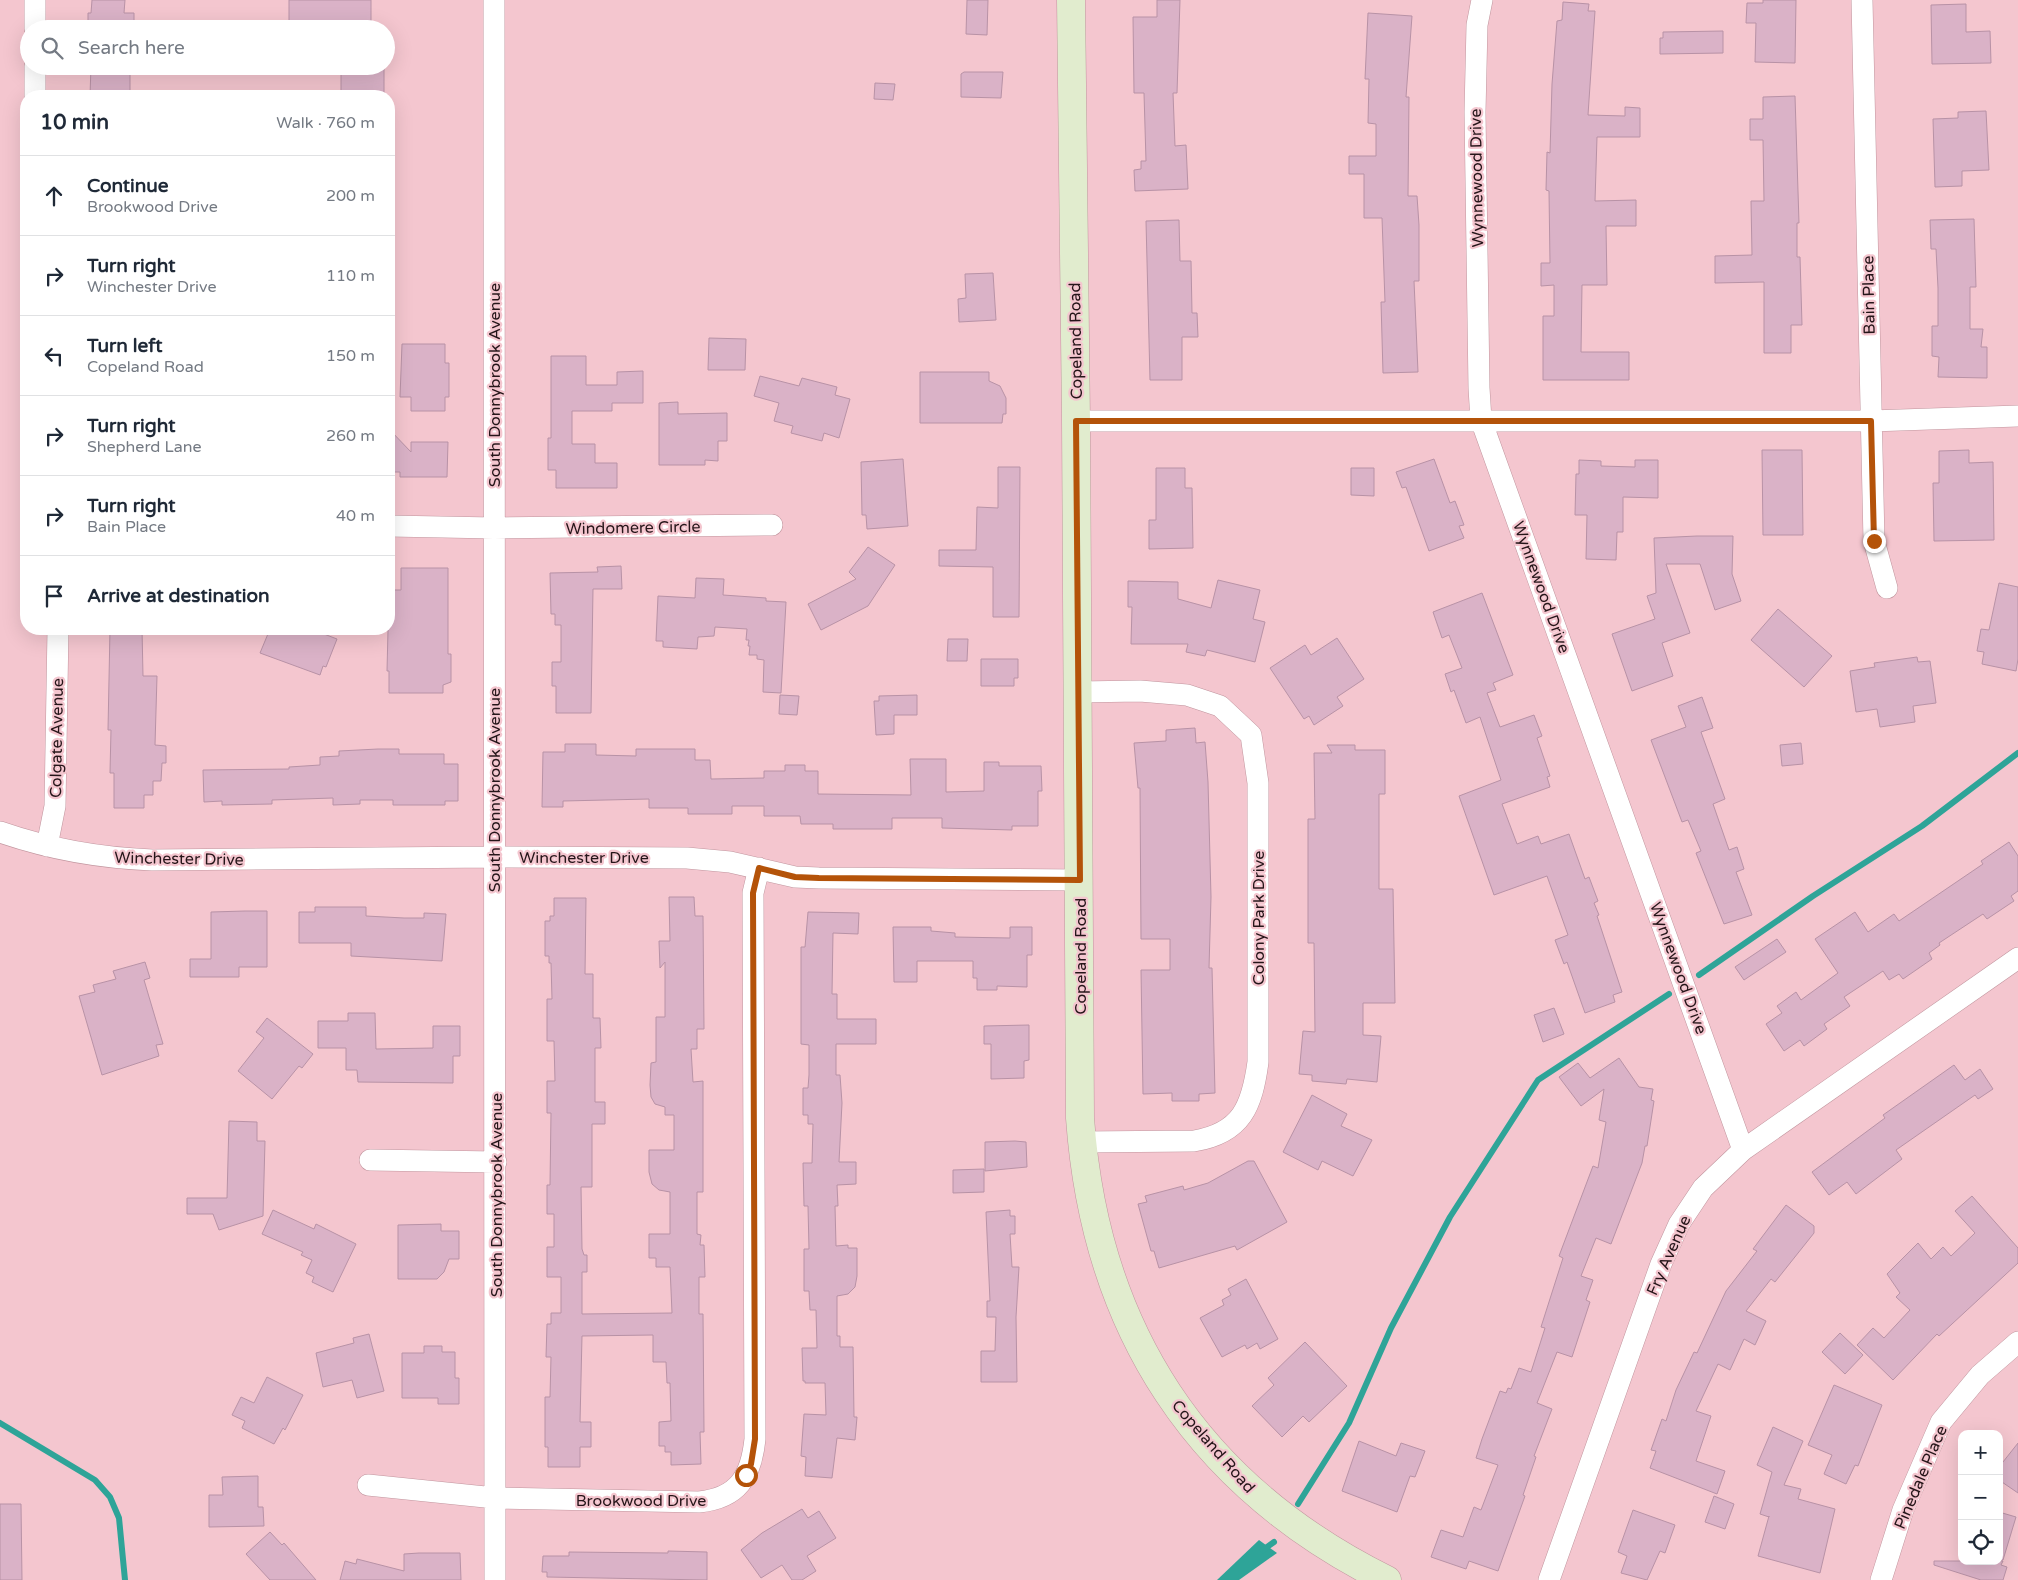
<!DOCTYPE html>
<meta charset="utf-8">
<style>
body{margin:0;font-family:"Varela Round",sans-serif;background:#f2f2f3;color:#1f2937}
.controls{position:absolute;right:15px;bottom:15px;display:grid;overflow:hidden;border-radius:10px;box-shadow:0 5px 20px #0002}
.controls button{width:45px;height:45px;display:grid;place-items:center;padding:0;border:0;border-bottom:1px solid #e0e1e3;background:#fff;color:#1f2937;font:25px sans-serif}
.stop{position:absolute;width:15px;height:15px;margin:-11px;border:4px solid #b45309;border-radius:50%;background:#fff}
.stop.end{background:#b45309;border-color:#fff;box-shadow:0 1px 5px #0008}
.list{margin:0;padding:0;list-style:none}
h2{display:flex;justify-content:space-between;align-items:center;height:65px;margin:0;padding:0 20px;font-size:21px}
h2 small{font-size:16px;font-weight:400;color:#747a83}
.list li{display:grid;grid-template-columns:32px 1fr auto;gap:15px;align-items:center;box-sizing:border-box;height:80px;padding:0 20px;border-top:1px solid #e0e1e3}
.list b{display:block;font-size:19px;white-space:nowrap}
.list p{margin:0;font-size:16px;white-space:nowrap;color:#747a83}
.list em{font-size:16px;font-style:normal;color:#747a83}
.icon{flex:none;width:28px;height:28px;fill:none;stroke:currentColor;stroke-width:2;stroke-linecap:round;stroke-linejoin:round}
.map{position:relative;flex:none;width:2018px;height:1580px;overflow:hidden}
.search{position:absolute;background:#fff;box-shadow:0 5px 20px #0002;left:20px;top:20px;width:375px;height:55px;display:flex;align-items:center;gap:12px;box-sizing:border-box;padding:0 18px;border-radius:28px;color:#747a83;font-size:19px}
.panel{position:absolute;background:#fff;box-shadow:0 5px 20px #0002;left:20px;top:90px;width:375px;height:545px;border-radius:20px}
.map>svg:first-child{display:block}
.water{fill:#2ea498}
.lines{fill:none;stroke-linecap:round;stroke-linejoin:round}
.stream{stroke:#2ea498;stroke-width:6}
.building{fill:#dab2c7;stroke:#b892a6}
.street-casing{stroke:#c1959e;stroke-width:22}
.secondary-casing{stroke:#c1959e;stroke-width:29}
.street{stroke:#fff;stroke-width:21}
.secondary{stroke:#e1ecce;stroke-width:28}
.route{stroke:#b45309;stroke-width:6}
.labels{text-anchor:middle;stroke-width:4.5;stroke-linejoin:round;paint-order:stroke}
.street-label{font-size:16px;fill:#251519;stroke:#f4c6cf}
</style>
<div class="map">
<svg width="2018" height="1580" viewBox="0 0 2018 1580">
<rect width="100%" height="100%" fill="#f4c6cf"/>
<path class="water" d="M1259,1540L1277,1553L1239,1580H1217Z"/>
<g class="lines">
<path class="stream" d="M1699,975L1813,896L1922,826L2018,753
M0,1423L95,1480L110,1497L119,1518L125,1580
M1298,1504L1349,1423L1391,1328L1450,1217L1538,1080L1669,994
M1263,1550L1274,1542"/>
</g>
<path class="building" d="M92,0H125L124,13H134V29H88V13H91Z
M289,0H371V29H289Z
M967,0H988L987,35L966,34Z
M1157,0H1180L1177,93H1173L1175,146L1186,145L1188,189L1135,191L1134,170L1141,169V161H1146L1144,93H1134L1133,17H1157Z
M1763,0H1796L1795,63L1755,62L1756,23H1746L1747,3H1763Z
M1563,2L1589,4L1588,11H1595L1588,115L1625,116V107L1640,108V137H1597L1595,201L1636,200V226H1606L1607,285H1582L1581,352H1629V380H1543V316H1554V285L1541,286V263H1550L1549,191L1546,190L1547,152L1550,153L1552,84L1557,21L1562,20Z
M1966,4V32L1990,31L1991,63L1932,64L1931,5Z
M1368,13L1412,16L1406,97H1409L1408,196H1417L1419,225V281H1414L1418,372L1383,373L1381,302H1385L1382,218H1364V174H1349V156H1376V124L1368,123L1369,79H1365Z
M1723,31V53L1660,54V38H1663V32Z
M91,66H130V96H90Z
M341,66H384V95H341Z
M964,72H1003L1001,98L961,97V74Z
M875,83L895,84L893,100L874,99Z
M1795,96L1799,223H1797V257H1800L1802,325H1791V353H1764V282L1715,283V256L1752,255L1751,201H1764L1763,140H1750V119H1763V97Z
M1986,111L1989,170L1962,171V186L1935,187L1933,119L1958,118V112Z
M1974,219L1976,287H1970V329H1983L1981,347H1987V378L1938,377L1939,357L1932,356V326H1938V288L1936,249H1931L1930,220Z
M1179,220L1180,261H1191L1192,313H1197L1198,337H1182V380H1150L1146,221Z
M993,273L996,320L959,322L958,299L966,298L965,274Z
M709,338L746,339L745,370H708Z
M402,344H445V363H449V397H445V411H411V397H400Z
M551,356H586V385H617V372L643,371V403H612V411H572V444H595V463H617V488H556V470H548V438H551Z
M920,372H989V381L1000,386L1006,398V414H1003L1002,423H920Z
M760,376L799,386L802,378L837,387L835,395L850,399L839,438L824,433L822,441L791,433L793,426L774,421L779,403L754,396Z
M678,402V414L727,413V441H718V461L705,460V465H659V403Z
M389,429L411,452V442H448L447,477H400V472H389Z
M1762,450H1802L1803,535H1763Z
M1969,450V463L1993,462L1994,540L1934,541L1933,483H1939V451Z
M903,459L908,526L867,529L866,515H862L861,462Z
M1434,459L1450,503L1455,501L1464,525L1459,526L1464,538L1429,551L1406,487L1402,488L1396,472Z
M1579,460L1601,461V466L1635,467V460H1658V498L1623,497V532H1617L1616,560L1586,559L1587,515H1575L1576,474H1579Z
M998,467H1020L1019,617H993V567L939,566V550H976L977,507L998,508Z
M1156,468H1185V488H1192L1193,548L1149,549V520H1156Z
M1351,468H1374V496L1351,495Z
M1697,536H1733L1732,574L1741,601L1715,610L1700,564H1666L1690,633L1662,643L1673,676L1632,691L1612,634L1655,619L1647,596L1656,593L1654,538Z
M868,547L895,565L868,606L821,630L808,604L856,579L849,572Z
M621,566L622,589H593L591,713H556V686H552V662H561V625H555V614H551L550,573L598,572L597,567Z
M401,568H448V654H451V682L443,685V693H389V671H387L389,590H401Z
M696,578L724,579L723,595L766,598V601L786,602L781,693L763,692L764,660L757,659V655H749L750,646H748L749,640H746L747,629L715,627L714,636L698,637L697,649L663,647V641H656L658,596L695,598Z
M1218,580L1260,590L1253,619L1265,622L1255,662L1207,650L1205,656L1186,652L1188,644H1131L1132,607H1128V581L1178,582V599L1211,608Z
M1999,583L2018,587V659L2016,671L1982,664L1984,652L1977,651L1981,629L1989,630Z
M1482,593L1513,675L1493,683L1496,690L1487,693L1500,727L1534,715L1542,736L1537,738L1550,776L1547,777L1550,787L1502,804L1517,844L1538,836L1541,844L1569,834L1585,879L1589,877L1598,901L1594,903L1599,915L1597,916L1622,992L1613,995L1615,1002L1585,1013L1567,962L1564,964L1555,940L1568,935L1547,876L1494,895L1459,796L1501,780L1480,717L1466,723L1454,690L1451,692L1445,674L1462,668L1449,635L1442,638L1433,612Z
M1778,609L1832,656L1804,687L1751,640Z
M110,629H142L143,676H157L155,745L166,746V763H162L161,781H153V795H144V808H114V773H110L111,730H108Z
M270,629H311L337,639L326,667L323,666L320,675L260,653Z
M1337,638L1364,679L1337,697L1343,706L1314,725L1309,716L1304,719L1270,668L1305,645L1311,655Z
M948,639H968L967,661H947Z
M1917,657L1918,662L1930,661L1936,703L1913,706L1915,722L1880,727L1877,709L1856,712L1850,671L1875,667L1874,663Z
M981,659H1018V678H1014V686H981Z
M780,695L799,696L797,715L779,714Z
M917,695V715H894V734L876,735L874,701H879V696Z
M1702,697L1713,728L1701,732L1725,799L1713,804L1729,850L1737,847L1744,869L1736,872L1752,915L1724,924L1696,853L1701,851L1688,820L1682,822L1651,740L1686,727L1678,706Z
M1195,728L1196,743L1205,742L1208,782L1211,897L1209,968H1212L1215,1093L1199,1094V1101H1172V1093L1143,1094L1141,970H1170V939H1141L1140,788H1138L1134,743L1166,741V730Z
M1801,743L1803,764L1782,766L1780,745Z
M565,744H596V755L636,756V749H695V760H710L711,779L764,778V771H785V765H805V771H818V794L911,795L910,759H946V792L984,791V762H999V766H1041L1042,791H1038V826H1012V830L942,828V818H892V829H833V824H801L800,816H764V806H732V814H688V808H649V799L563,801V807H542L543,752H565Z
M1327,745H1355V750H1385V794H1379V889H1393L1395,1003H1363V1035L1381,1036L1377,1082L1347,1079L1346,1084L1312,1081V1075L1299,1074L1303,1031L1315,1032L1314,943H1308V819H1315L1314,753H1332Z
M378,749H399V754H444V764H458V801H445V805H393V800H360V804L333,805V798L272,800V804L222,805V801L204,802L203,770L289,769V767L320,765V757L339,756V751Z
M2009,842L2018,856V891L2011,896L2014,901L1987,919L1983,914L1939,943L1940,945L1929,953L1932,959L1903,979L1899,974L1889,980L1883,971L1844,997L1850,1006L1824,1024L1827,1029L1804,1046L1800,1040L1784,1051L1766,1024L1782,1013L1777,1006L1796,992L1801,1000L1838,973L1815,939L1855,912L1868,932L1894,914L1899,921L1983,864L1981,861Z
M669,897H694L695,916H703L704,1029H697V1049H691L693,1082L703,1081V1192H697V1234L701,1235L700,1245H704L705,1277H699V1314H703L704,1432H700L701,1464L671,1465V1452H665V1446H659V1422L671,1421L670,1383H667L666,1362H653V1335L582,1336L580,1422H591V1447H580V1467H548V1447H545V1397H550L551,1357H546L547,1324H551V1313H561V1277H547V1247H554V1214H547V1185H550L551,1113H547V1081H555L554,1041H547V999H552L551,963H549V956H545V921H550V916H554V898H586L585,974H593V1018H600L601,1048H595V1102H605V1124H592V1187H581L582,1249L584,1255H587V1272H582V1314L672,1313L670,1267H656V1258H649V1234H670V1192L659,1190L652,1184L649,1172V1150H674V1115H665V1107L655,1104L651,1097L650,1085L651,1063L656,1062V1017H665V962L660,968L659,941H670Z
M315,907H366V916L404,918H424V913L446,914L442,961L351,956V943H299V912H315Z
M245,911H267V967H239V977H190V959H211V912Z
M808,912L859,913L858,934L833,933L832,994H837V1019H876V1044H836V1075H840L842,1103L839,1162H856V1184L837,1185L838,1206H835L836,1246L848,1245V1248H857V1276L855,1287L848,1294L837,1296V1336H840V1347H853L854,1417H857L855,1440L837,1438L832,1478L805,1476L806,1457L801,1456L804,1414L826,1415L825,1383H805V1381H803L802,1348H817L816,1310H810L809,1291H804V1249H809L808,1206H804L803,1163H812L813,1124H808V1115H803V1088H808L809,1075V1045L801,1044V947H805Z
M893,927H931V931L955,933V937L1010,938V927H1032V955H1027V987L997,986V990H977V978H973V961H917V982H894Z
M1777,939L1786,952L1744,980L1735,967Z
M145,962L150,978L144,980L163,1044L156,1045L159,1056L102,1075L79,996L95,992L93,985L116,979L113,971Z
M1554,1008L1564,1034L1543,1042L1534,1015Z
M348,1013H375L376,1049L433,1048V1026H460V1056H453V1083L358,1082L357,1070H346V1048H318V1021H348Z
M267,1018L313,1054L302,1068L299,1066L272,1099L238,1071L264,1038L256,1032Z
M1029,1025V1060L1024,1061V1078L991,1079V1044H984V1026Z
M1619,1058L1639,1087L1653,1089L1651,1100L1654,1101L1647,1146H1645L1642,1163L1611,1244L1596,1238L1581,1276L1593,1280L1586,1300L1590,1302L1572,1357L1557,1352L1537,1403L1552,1409L1534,1456L1536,1457L1523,1495L1525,1496L1498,1571L1469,1561L1466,1569L1431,1557L1441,1530L1463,1537L1474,1507L1481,1510L1498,1465L1476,1458L1482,1439L1500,1391L1506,1393L1508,1388L1511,1389L1519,1368L1531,1372L1545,1328L1541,1327L1563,1258L1559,1256L1593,1166L1598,1168L1606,1122L1599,1120L1604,1089L1581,1106L1559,1077L1578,1063L1590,1078Z
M1954,1065L1965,1080L1980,1069L1993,1089L1978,1099L1975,1095L1896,1150L1902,1159L1856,1194L1847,1182L1829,1195L1812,1172L1885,1118L1883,1115Z
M1312,1095L1347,1114L1341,1126L1372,1140L1353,1176L1322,1161L1318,1170L1283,1152Z
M229,1121L257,1122V1141H265L263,1216L219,1230L213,1214H187V1198H227Z
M1015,1141L1026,1142L1027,1167L985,1171V1142Z
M1248,1161H1254L1287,1222L1237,1250L1235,1246L1159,1268L1154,1251H1151L1138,1204L1147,1202L1145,1196L1183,1186L1184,1190L1208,1183Z
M984,1169V1192L953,1193V1170Z
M1972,1196L2018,1248V1263L1939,1336L1937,1334L1893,1380L1857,1345L1873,1328L1884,1338L1910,1310L1896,1297L1900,1293L1887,1274L1918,1243L1931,1259L1943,1247L1951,1256L1975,1233L1955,1211Z
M1786,1205L1814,1226V1233L1775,1282L1771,1279L1746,1311L1766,1321L1755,1345L1744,1339L1730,1370L1718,1364L1696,1411L1711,1416L1696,1461L1725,1471L1717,1494L1650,1468L1656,1451L1651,1450L1662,1419L1666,1421L1676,1390L1694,1352L1697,1353L1726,1291L1757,1251L1753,1249Z
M273,1210L314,1229L316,1224L356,1244L333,1292L312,1282L314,1277L306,1273L312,1260L301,1255L303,1252L262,1234Z
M1010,1210V1216H1015V1234H1010L1012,1267H1019L1016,1317L1017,1382H981V1351H995L996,1317H987V1301H990L986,1212Z
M441,1224V1231H459V1259H449L444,1272L437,1279H398V1225Z
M1246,1279L1278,1339L1260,1349L1257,1343L1247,1349L1245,1345L1222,1357L1200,1318L1224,1305L1222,1300L1231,1295L1228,1289Z
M1840,1333L1863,1355L1845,1374L1822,1352Z
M369,1334L384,1391L357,1398L352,1380L323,1387L316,1353L354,1343L353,1338Z
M1305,1342L1347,1386L1309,1422L1303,1416L1282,1437L1252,1406L1274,1385L1268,1378Z
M424,1346H442V1352H455V1378H459V1404H438V1398H402V1353H424Z
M267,1377L303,1395L285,1430L283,1428L274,1444L242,1428L245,1421L232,1415L241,1397L254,1403Z
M1834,1385L1882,1405L1858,1466L1855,1465L1846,1484L1824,1474L1832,1455L1808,1445Z
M1773,1427L1803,1441L1784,1485L1801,1489L1798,1499L1835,1509L1820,1573L1758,1556L1769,1516V1517L1760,1514L1772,1472L1757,1465Z
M1359,1441L1396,1456L1401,1443L1425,1451L1415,1477L1410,1476L1397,1512L1342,1491Z
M2018,1443V1493L1999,1480V1467Z
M258,1476V1507H263L264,1526L209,1527V1495H223L222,1477Z
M1714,1496L1734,1504L1725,1529L1705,1522Z
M0,1504H21L22,1580H0Z
M802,1509L808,1518L819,1511L836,1538L807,1556L816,1571L802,1580H792L782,1565L761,1578L741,1550L762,1533Z
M1633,1510L1675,1525L1665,1553L1660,1551L1647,1580L1621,1573L1627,1556L1618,1552Z
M1999,1512L2016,1517L2003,1560H1999Z
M270,1532L282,1545L284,1543L316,1580H270L246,1554Z
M668,1551L707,1552V1580L547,1577V1572H542L543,1556H569V1552L668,1553Z
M419,1553H460L461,1580H340L345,1561L356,1564L357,1559L404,1571V1554Z
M1934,1561H2003L2001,1565L2007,1567L2003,1580H1981L1934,1565Z"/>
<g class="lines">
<g class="street-casing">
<path id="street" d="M35,0V29
M494,0L495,1580
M1482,0L1477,25L1475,112L1479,388L1481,420L1743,1150
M1862,0L1874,541L1887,588
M35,66V96
M1076,421H1871L2018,416
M389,526L494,528L772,525
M1079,692L1140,691L1187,695L1220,706L1251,735L1258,783V1062C1252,1106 1242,1133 1194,1141L1082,1142
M0,832C49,849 101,858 152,860L495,857L687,858L730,862L795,877L819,878L1080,880
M47,846L55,806L58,629
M370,1160L496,1162
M368,1485L495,1498L699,1502C738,1498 751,1477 755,1439L753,893L759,868
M1549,1580L1661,1264L1679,1224L1703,1188L1743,1150L2018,958
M1881,1580L1903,1510L1941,1422L1980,1375L2018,1342"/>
</g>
<g class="secondary-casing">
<path id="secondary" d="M1071,0L1076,421L1080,1118C1095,1329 1197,1486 1387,1580"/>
</g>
<use href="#street" class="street"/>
<use href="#secondary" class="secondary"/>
</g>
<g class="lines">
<path class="route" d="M746,1475L751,1464L755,1439L753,893L759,868L795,877L819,878L1080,880L1076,421H1871L1874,541"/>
</g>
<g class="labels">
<g class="street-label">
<text transform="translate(1476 178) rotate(-91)" y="6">Wynnewood Drive</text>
<text transform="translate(1868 295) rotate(-91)" y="6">Bain Place</text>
<text transform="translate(1075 341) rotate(-91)" y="6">Copeland Road</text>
<text transform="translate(494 385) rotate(-90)" y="6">South Donnybrook Avenue</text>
<text transform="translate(633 527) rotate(-1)" y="6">Windomere Circle</text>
<text transform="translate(1542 587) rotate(70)" y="6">Wynnewood Drive</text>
<text transform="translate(56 738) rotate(-89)" y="6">Colgate Avenue</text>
<text transform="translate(494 790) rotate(-90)" y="6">South Donnybrook Avenue</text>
<text x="584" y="863">Winchester Drive</text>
<text transform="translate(179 858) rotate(1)" y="6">Winchester Drive</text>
<text transform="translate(1258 918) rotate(-90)" y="6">Colony Park Drive</text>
<text transform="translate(1080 956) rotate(-90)" y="6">Copeland Road</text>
<text transform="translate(1679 968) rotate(70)" y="6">Wynnewood Drive</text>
<text transform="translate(496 1195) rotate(-90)" y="6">South Donnybrook Avenue</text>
<text transform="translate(1668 1255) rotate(-66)" y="6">Fry Avenue</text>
<text transform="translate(1214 1446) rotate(49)" y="6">Copeland Road</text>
<text transform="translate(1920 1477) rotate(-67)" y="6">Pinedale Place</text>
<text x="641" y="1506">Brookwood Drive</text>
</g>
</g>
</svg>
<div class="controls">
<button>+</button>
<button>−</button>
<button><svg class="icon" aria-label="locate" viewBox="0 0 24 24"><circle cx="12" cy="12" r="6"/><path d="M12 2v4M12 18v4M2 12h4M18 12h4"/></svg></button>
</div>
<div class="stop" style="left:746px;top:1475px"></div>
<div class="stop end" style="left:1874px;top:541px"></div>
<div class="search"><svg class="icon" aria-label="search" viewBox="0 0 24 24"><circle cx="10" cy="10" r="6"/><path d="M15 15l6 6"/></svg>Search here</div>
<section class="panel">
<h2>10 min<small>Walk · 760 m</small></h2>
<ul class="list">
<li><svg class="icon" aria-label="ahead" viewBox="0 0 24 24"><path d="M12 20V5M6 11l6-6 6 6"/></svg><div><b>Continue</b><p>Brookwood Drive</p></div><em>200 m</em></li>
<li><svg class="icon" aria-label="right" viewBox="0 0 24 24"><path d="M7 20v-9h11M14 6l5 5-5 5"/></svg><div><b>Turn right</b><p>Winchester Drive</p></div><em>110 m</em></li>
<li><svg class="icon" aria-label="left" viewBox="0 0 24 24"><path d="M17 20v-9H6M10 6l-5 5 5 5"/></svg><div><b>Turn left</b><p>Copeland Road</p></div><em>150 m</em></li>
<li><svg class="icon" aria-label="right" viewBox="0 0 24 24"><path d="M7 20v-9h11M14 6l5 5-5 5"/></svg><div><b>Turn right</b><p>Shepherd Lane</p></div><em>260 m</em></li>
<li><svg class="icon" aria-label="right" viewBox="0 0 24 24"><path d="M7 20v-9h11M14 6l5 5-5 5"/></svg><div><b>Turn right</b><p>Bain Place</p></div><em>40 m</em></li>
<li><svg class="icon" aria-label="arrive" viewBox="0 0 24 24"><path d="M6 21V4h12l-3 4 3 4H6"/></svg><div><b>Arrive at destination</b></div></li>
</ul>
</section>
</div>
